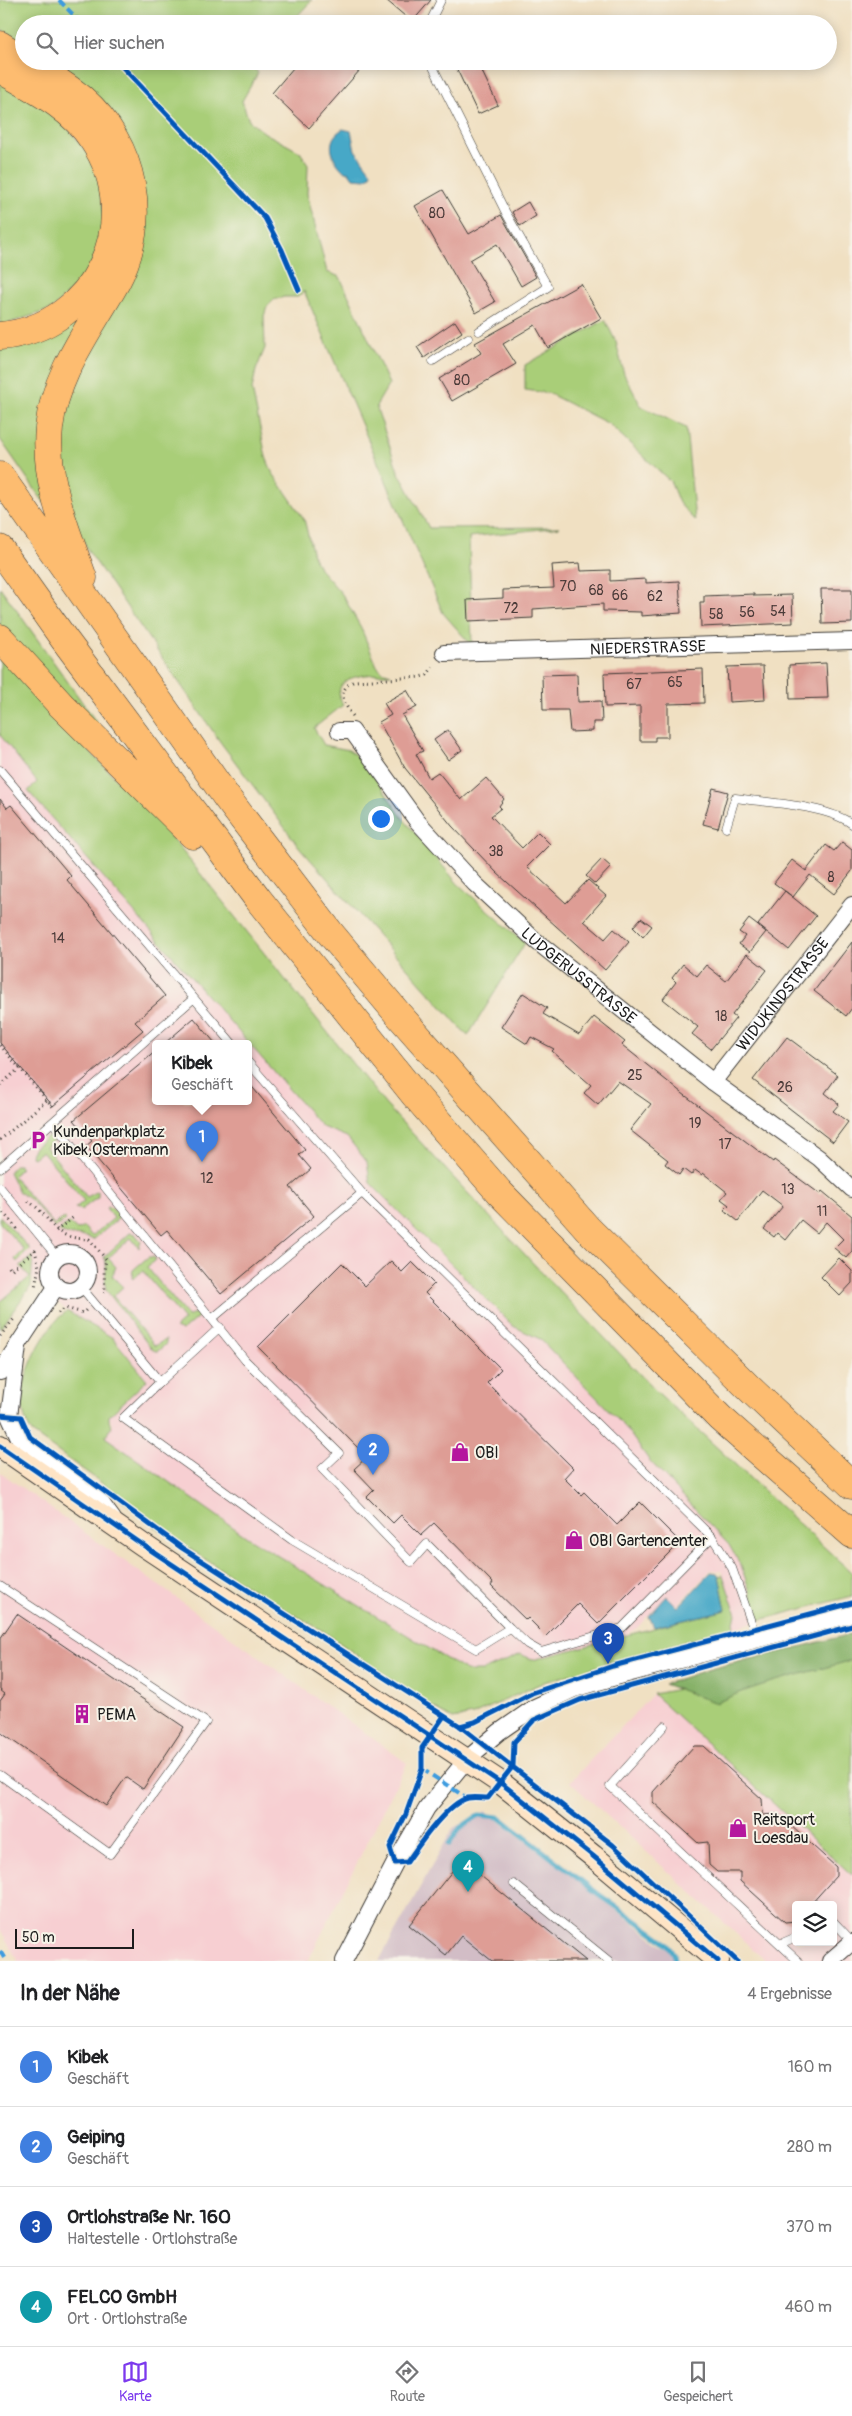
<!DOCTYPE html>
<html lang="de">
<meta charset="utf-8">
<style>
body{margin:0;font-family:Pangolin,sans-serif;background:#f6f6f6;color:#202124}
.controls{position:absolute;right:15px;bottom:15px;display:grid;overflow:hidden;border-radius:5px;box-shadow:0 2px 12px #0003}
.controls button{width:45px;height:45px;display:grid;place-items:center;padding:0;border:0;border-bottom:1px solid #e0e0e0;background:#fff;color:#202124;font:25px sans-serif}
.scale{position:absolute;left:15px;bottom:12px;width:119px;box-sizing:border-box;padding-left:5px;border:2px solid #1c1c1c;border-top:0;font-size:14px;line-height:18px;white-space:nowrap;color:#1c1c1c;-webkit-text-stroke:4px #f7f3e8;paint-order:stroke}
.you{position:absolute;left:380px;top:818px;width:18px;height:18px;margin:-12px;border:4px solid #fff;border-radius:50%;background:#1a73e8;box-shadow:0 0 0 8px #1a73e833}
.badge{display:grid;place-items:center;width:32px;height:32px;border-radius:50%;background:#7c3aed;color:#fff;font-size:16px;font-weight:700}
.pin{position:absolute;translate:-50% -41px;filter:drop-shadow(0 1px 2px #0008)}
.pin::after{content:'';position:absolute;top:26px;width:18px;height:15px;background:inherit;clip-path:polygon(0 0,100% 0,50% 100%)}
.popup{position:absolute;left:152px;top:1040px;width:100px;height:65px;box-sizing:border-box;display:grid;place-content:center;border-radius:5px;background:#fff;filter:drop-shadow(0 1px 4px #0005);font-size:16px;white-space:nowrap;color:#757577}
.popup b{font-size:19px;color:#202124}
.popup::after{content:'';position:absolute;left:50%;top:100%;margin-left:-10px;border:10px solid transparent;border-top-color:#fff}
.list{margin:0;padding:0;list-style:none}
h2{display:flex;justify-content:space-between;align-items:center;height:65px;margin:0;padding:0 20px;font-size:21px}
h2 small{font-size:16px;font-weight:400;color:#757577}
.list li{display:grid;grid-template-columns:32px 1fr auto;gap:15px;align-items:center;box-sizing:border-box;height:80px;padding:0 20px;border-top:1px solid #e0e0e0}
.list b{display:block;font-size:19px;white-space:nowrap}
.list p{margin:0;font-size:16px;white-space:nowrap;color:#757577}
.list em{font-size:16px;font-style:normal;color:#757577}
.icon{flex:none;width:28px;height:28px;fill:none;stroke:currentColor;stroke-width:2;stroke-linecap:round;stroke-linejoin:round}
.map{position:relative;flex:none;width:852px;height:1961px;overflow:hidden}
.search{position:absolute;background:#fff;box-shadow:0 2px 12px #0003;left:15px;right:15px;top:15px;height:55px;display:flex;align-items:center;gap:12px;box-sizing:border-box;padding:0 18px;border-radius:28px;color:#757577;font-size:19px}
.sheet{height:385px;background:#fff}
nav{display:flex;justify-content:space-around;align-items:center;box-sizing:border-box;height:70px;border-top:1px solid #e0e0e0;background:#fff;font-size:14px;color:#757577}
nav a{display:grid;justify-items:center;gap:2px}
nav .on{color:#7c3aed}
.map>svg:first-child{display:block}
.built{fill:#f7cfd2;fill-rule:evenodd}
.industrial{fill:#d2bdc6}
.green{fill:#a9ce78;stroke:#62754a}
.forest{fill:#86b168;stroke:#516642}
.water{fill:#47a8c7;stroke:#326272}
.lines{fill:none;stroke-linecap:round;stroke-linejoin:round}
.stream{stroke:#47a8c7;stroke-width:5}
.building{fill:#de9d95}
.service-casing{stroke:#3c3935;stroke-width:9}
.minor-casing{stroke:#3c3935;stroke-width:18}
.secondary-casing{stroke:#3c3935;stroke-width:24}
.motorway-casing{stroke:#3c3935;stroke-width:29}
.path{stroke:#3c3935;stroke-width:3;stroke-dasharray:1 4;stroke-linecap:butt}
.service{stroke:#fff;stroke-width:8}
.minor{stroke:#fff;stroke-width:16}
.secondary{stroke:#fee4c5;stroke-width:22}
.motorway{stroke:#fdbc6f;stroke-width:28}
.quiet{stroke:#3c9bdf;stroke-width:4;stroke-dasharray:8 4;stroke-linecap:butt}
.cycleway-casing{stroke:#f7f3e8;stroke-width:8}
.cycleway{stroke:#0057b8;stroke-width:5}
.labels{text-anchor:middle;stroke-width:4;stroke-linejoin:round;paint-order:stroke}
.number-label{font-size:14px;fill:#4c3c3a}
.street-label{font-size:16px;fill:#1c1c1c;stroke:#f7f3e8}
.poi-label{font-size:16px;fill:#1c1c1c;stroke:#f7f3e8;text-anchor:start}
</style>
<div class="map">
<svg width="852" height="1961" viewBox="0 0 852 1961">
<rect width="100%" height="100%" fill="#f7f3e8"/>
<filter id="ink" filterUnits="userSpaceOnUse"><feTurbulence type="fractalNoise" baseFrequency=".02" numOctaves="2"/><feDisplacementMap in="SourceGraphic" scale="10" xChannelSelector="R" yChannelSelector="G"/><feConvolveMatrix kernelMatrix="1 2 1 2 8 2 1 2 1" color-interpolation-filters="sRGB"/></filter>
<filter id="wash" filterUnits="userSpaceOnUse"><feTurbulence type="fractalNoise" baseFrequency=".0096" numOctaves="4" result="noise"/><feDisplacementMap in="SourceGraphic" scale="20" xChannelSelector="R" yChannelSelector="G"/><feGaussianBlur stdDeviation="1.12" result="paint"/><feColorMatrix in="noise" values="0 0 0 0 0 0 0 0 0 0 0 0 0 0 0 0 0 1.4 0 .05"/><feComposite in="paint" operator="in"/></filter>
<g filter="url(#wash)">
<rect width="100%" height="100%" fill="#f0e0c2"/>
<path class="built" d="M0,735L38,782L28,791L322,1127L347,1137L367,1162L370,1183L513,1326L540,1339L625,1427L649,1460L729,1545L741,1566L760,1620L733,1628L736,1614L723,1575L721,1571L711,1570L677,1605L667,1595L636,1629L613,1641L532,1660L520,1654L483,1671H466L247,1537L104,1437L112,1424L109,1416L147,1379L113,1338L67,1311L30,1276L0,1302ZM156,1043H248V1101H156Z
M0,1472L407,1763L308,1961H18L0,1929Z
M653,1694L852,1875V1961H766L570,1782ZM796,1905H833V1942H796Z"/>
<path class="industrial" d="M486,1811L670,1951L678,1961H379L453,1828Z"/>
<path class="green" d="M0,0H312L290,24H24V44L0,29Z
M51,61H256L252,65L258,73L242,101L249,121L265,133L300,152L308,164L307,194L327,272L340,277L389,384L376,406L398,471L429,528L560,527L469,537L472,646L443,613L304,291L298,297H284L273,300L267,307L264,316L265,348L256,370L252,389L266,457L272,472L304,519L313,555L319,568L342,594L360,626L377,666L382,671L391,674C372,674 326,673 343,705L314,728L324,745L349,750L367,765L401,816L458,884L525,943L468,1036L300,848L221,743L89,552L77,528L63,484L60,425L75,372L136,269Z
M0,78L56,113L98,166L105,229L88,273L52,309L0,326Z
M89,308L45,504L0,439V344Z
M605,320L616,342L624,374L641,406L686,428L695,521L679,503L670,481L609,424L548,393L525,390V365Z
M0,587L110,741L0,629Z
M0,653L57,718L163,827L385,1104L544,1275L655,1390L852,1573V1596L760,1620L741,1566L729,1545L649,1460L625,1427L540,1339L513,1326L370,1183L367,1162L347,1137L322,1127L28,791L37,782L0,735Z
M47,1137H53L55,1139L46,1147L87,1197L98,1191V1197L81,1210L75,1208L84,1201L42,1151L33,1158L31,1157L32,1150Z
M15,1165H19L21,1168L13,1176L54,1225L64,1218L66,1220L55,1228L32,1201L19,1192L9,1172Z
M108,1207L113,1208L118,1214V1219L93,1240C83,1233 70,1238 59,1231L69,1223L77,1230L84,1227L92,1236L114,1218L106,1208Z
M0,1216L29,1248V1250L17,1262L15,1259L24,1250L0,1223Z
M130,1233L135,1234L141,1241L139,1248L131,1238L108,1258L116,1267L112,1276L123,1287L113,1296L155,1346L166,1339V1344L158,1351H155L150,1347L106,1290C103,1280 109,1266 104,1257Z
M33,1256L31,1286L0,1329V1302L30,1277L20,1266Z
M148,1257H153L156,1259L147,1267L188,1317L199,1311L198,1317L182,1331L175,1328L184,1320L143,1271L133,1278L132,1277L133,1270Z
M67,1311L113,1338L147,1380L109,1416V1421L112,1426L105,1437L247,1537L466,1671H483L521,1654L532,1660C597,1644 660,1625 726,1610L719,1576L723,1575L736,1614L733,1628L544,1682L473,1715L453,1719L421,1701L323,1631L264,1597L157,1528L99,1481L32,1433C26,1423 22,1412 22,1400C22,1374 45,1326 67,1311Z
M852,1657V1875L653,1694Z"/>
<path class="forest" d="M852,1634V1660C807,1674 759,1682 716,1703L664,1684L710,1669Z"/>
<path class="water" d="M343,129L351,131L355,150L371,172V175L366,179L353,178L348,171L345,172C331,160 324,139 343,129Z
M711,1572L717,1573L719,1576L726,1610L654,1627L649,1616L667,1596L678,1607Z"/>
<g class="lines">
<path class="stream" d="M449,1844L460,1828L479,1815L499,1817L597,1893L662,1939L674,1953L675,1960"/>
</g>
<g id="blocks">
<path class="building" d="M386,0H431L412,22Z
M299,61H368L309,128L272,93Z
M453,61H477L498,105L478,114Z
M443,190L469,234L501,215L536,277L521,286L497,244L470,260L495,302L476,313L415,206Z
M528,202L536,216L520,226L512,212Z
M581,284L601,318L548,348L535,325L503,344L516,364L452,401L439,379L481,353L475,343Z
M455,321L462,332L424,358L417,347Z
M580,563L581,571L610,570V581L646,579V583L679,581L681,613L641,616V612L603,611V604L533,609V618L468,621L467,600L503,598V590L554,588L552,565Z
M821,589H852V623L822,624Z
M754,594V596L792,595L793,623L701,627L700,602H704V596Z
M826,663L828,698L790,699L789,665Z
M757,666H763L765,700L729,702L727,667Z
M703,669L704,703L668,704V737H655V741H640V706L605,707L604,673Z
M577,674L578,702L601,701L602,722H593V731L570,732L568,710H543L542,675Z
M407,690L417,707L402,715L423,751L416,754L429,778L438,772L461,800L486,778L504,799L499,806L501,808L491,816L522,848L538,832L550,844L527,867L566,903L588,880L606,896L584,921L605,939L614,929L629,942L605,970L497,873L452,826L405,768L379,722L391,715L384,703Z
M448,730L462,750L448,760L434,740Z
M713,788L728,792L718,828L703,824Z
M0,799L7,808L11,805L71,876L67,880L165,996L135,1022L143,1030L53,1106L0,1043Z
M842,842L852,850V871L834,894L810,875L793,897L774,883L792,860L806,871L826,845L834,851Z
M602,859L611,867L595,884L586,876Z
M785,891L816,916L789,950L758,925Z
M641,918L652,926L643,937L633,927Z
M749,919L766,932L750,952L739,944L745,936L739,932Z
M852,942V1008L846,1016L814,991Z
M747,954L767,970L732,1015L736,1018L711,1049L692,1034L698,1027L663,999L676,982L672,978L683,964L697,976L706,965L726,981Z
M523,993L547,1008L543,1014L579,1035L594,1017L625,1042L622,1045L682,1093L773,1162L774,1160L820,1194L822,1191L852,1216V1251L846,1258L834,1248L843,1239L826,1222L817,1233L801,1220L785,1240L777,1233L774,1237L764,1229L783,1206L762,1190L738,1221L724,1210L729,1205L721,1199L727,1192L703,1173L702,1175L695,1170L691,1175L683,1169L679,1175L665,1164L668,1160L630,1130L651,1104L618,1081L598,1105L584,1093L591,1085L552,1051L554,1049L531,1037L527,1044L501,1027Z
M194,1018L215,1043H165Z
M787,1037L838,1075L825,1093L839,1104L833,1111L848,1122L833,1142L753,1080Z
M156,1051V1101H248V1082L305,1150L299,1155L311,1169L290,1187L314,1216L221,1294L167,1230L161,1235L86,1146L92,1141L74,1120Z
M839,1258L852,1271V1283L840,1296L821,1277Z
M391,1261L402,1272L412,1262L434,1284L425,1293L501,1369L487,1383L573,1468L564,1478L581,1495L584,1492L617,1525L640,1502L680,1542L598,1624L578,1604L546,1636L528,1618L526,1620L491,1586L493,1583L434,1523L421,1535L401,1515L393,1523L367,1497L374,1490L354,1469L367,1457L258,1347L342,1263L365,1286Z
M17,1614L184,1727L143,1789L126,1777L106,1806L0,1732V1701L5,1694L0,1690V1639Z
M694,1746H704L762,1799L763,1815L778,1814L836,1867V1876L810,1905H796V1921L785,1922L740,1881V1872H717L709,1865L708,1842L698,1843L653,1802V1792Z
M461,1860L586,1961H492L461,1936L446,1955L409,1925Z"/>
</g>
</g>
<g filter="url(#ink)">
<use href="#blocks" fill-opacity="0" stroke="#3c3935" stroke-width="1"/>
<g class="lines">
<g class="service-casing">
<path id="service" d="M429,24L441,0
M430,61L506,213L548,287L479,331
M433,361L468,338
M0,770L232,1043
M726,828L735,798C768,803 826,805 852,824
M248,1062L362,1193L712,1537L732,1568L757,1639
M53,1123L245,1360L339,1453L322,1469L411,1562L427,1544L510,1628L476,1649L292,1540L123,1418L160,1382L81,1287
M0,1168L193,999
M0,1187L57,1257
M213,1318L362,1193
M160,1382L220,1327
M0,1586L206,1722L110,1854L0,1775
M510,1628L527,1644L541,1652L622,1628L712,1537
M664,1726L610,1786L798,1961
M514,1884L609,1961
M833,1921L852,1941
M780,1944L796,1937"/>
</g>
<g class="minor-casing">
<g id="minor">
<path id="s1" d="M444,653L852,641"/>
<path id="s2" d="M339,731H352L417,821L475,884L536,941L713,1082L819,1158L852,1189"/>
<path id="s3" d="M713,1082L852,905"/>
<circle cx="69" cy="1272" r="19"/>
<path d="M18,1346L9,1416L21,1442L83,1483L102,1504L113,1519"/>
<path d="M0,1372L56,1287"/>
<path d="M344,1961L395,1863L427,1808L467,1759L499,1732L535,1707L574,1689L612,1678L852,1614"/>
<path d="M830,1961L852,1942"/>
</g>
</g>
<g class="secondary-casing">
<path id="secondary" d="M0,1446L143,1545L501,1783L593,1856L718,1961"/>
</g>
<g class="motorway-casing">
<path id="motorway" d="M0,45L24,60
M26,61C45,73 65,85 82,99C135,145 149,221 116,282C90,329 55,373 49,428C44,481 66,530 83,578
M0,69C33,88 72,107 93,140C147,220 96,328 0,336
M0,476L227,798L331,934L398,1014L588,1229L748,1387L852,1485
M0,549L64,639L258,899L414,1094L499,1192L720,1418L852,1534
M0,638L61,705L193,835"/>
</g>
<path class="path" d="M353,716C343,703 336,689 355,681L420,677L427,675L435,664
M0,1045L53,1107
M0,1085L20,1068
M0,1140L47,1100
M28,1201C56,1219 47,1238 89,1239L106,1259L104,1270L105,1292L102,1296
M0,1209L19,1231
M56,1231L75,1216
M35,1250L39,1267L35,1287
M9,1267L11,1270L36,1249
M58,1313L66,1308L83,1313L86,1310
M0,1336L14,1319"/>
<use href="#service" class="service"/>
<use href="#minor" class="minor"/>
<use href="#secondary" class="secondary"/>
<use href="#motorway" class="motorway"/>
<path class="quiet" d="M59,0L82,24
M422,1769L467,1798
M0,1951L6,1961"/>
<g class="cycleway-casing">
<path id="cycleway" d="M117,61L265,218L282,250L299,290
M0,1415L21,1417L30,1437L182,1548L460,1726L613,1845L737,1961
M0,1446L143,1545L501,1783L593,1856L718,1961
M444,1716L422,1748V1769L406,1814L390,1847L395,1863L407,1862C419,1845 447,1803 468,1798C474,1797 482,1798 488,1798L513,1766L514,1742L534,1720L580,1700L852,1626
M460,1726L475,1722L532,1693L613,1666L852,1603"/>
</g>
<use href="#cycleway" class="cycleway"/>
</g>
</g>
<defs>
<g id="parking-bare" transform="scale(1.5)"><path d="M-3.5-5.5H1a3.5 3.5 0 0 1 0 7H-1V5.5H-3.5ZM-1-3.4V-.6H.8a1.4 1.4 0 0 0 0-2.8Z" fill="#b5179e" stroke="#f7f3e8" stroke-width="2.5" paint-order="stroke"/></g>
<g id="shop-bare" transform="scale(1.5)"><path d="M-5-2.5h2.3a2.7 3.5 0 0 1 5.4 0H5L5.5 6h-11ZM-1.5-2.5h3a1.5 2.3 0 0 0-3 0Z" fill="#b5179e" stroke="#f7f3e8" stroke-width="2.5" paint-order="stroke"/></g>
<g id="building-bare" transform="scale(1.5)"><path d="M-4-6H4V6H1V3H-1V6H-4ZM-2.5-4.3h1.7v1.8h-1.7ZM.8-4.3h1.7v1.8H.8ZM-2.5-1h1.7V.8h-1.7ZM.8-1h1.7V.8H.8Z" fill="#b5179e" stroke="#f7f3e8" stroke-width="2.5" paint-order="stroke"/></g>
</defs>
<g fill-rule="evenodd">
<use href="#parking-bare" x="38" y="1140"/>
<use href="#shop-bare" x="460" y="1452"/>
<use href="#shop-bare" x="574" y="1540"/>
<use href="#building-bare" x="82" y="1714"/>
<use href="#shop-bare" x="738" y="1828"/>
</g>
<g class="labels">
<g class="number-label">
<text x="437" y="218">80</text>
<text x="462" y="385">80</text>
<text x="568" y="591">70</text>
<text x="596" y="595">68</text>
<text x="620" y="600">66</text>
<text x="655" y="601">62</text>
<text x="511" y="613">72</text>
<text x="778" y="616">54</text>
<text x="747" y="617">56</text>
<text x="716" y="619">58</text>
<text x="675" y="687">65</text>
<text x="634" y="689">67</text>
<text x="496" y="856">38</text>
<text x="831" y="882">8</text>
<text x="58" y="943">14</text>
<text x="721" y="1021">18</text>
<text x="635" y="1080">25</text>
<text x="785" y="1092">26</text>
<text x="695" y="1128">19</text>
<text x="725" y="1149">17</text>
<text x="207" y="1183">12</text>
<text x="788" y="1194">13</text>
<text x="822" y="1216">11</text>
</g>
<g class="street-label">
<text dy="6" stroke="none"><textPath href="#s1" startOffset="204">NIEDERSTRASSE</textPath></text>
<text dy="6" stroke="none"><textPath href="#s2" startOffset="348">LUDGERUSSTRASSE</textPath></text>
<text dy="6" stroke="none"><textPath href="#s3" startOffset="112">WIDUKINDSTRASSE</textPath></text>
</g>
<g class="poi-label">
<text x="53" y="1137">Kundenparkplatz<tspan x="53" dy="18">Kibek,Ostermann</tspan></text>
<text x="475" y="1458">OBI</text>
<text x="589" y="1546">OBI Gartencenter</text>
<text x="97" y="1720">PEMA</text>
<text x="753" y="1825">Reitsport<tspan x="753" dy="18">Loesdau</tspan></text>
</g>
</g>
</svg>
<div class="controls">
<button><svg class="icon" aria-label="layers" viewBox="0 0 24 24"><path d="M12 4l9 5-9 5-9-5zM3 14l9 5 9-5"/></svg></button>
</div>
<div class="scale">50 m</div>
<div class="you"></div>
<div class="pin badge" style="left:202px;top:1162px;background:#3f7fe0">1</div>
<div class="popup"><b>Kibek</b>Geschäft</div>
<div class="pin badge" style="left:373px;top:1475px;background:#3f7fe0">2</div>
<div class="pin badge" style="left:608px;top:1664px;background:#1a4fb4">3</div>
<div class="pin badge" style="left:468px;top:1892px;background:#0f9aa8">4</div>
<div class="search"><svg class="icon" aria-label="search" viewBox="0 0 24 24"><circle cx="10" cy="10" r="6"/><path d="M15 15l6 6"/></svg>Hier suchen</div>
</div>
<section class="sheet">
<h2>In der Nähe<small>4 Ergebnisse</small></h2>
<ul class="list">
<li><span class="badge" style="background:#3f7fe0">1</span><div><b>Kibek</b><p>Geschäft</p></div><em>160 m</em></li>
<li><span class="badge" style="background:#3f7fe0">2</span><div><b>Geiping</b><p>Geschäft</p></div><em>280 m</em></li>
<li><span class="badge" style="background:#1a4fb4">3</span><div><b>Ortlohstraße Nr. 160</b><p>Haltestelle · Ortlohstraße</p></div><em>370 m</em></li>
<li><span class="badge" style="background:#0f9aa8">4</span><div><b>FELCO GmbH</b><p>Ort · Ortlohstraße</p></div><em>460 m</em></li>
</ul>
</section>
<nav>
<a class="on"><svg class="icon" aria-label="map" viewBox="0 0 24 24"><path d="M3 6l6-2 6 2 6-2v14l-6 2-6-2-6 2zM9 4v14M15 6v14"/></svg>Karte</a>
<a><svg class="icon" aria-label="directions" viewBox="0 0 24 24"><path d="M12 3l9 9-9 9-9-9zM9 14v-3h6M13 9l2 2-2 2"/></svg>Route</a>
<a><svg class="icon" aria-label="saved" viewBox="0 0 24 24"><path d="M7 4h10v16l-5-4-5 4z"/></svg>Gespeichert</a>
</nav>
